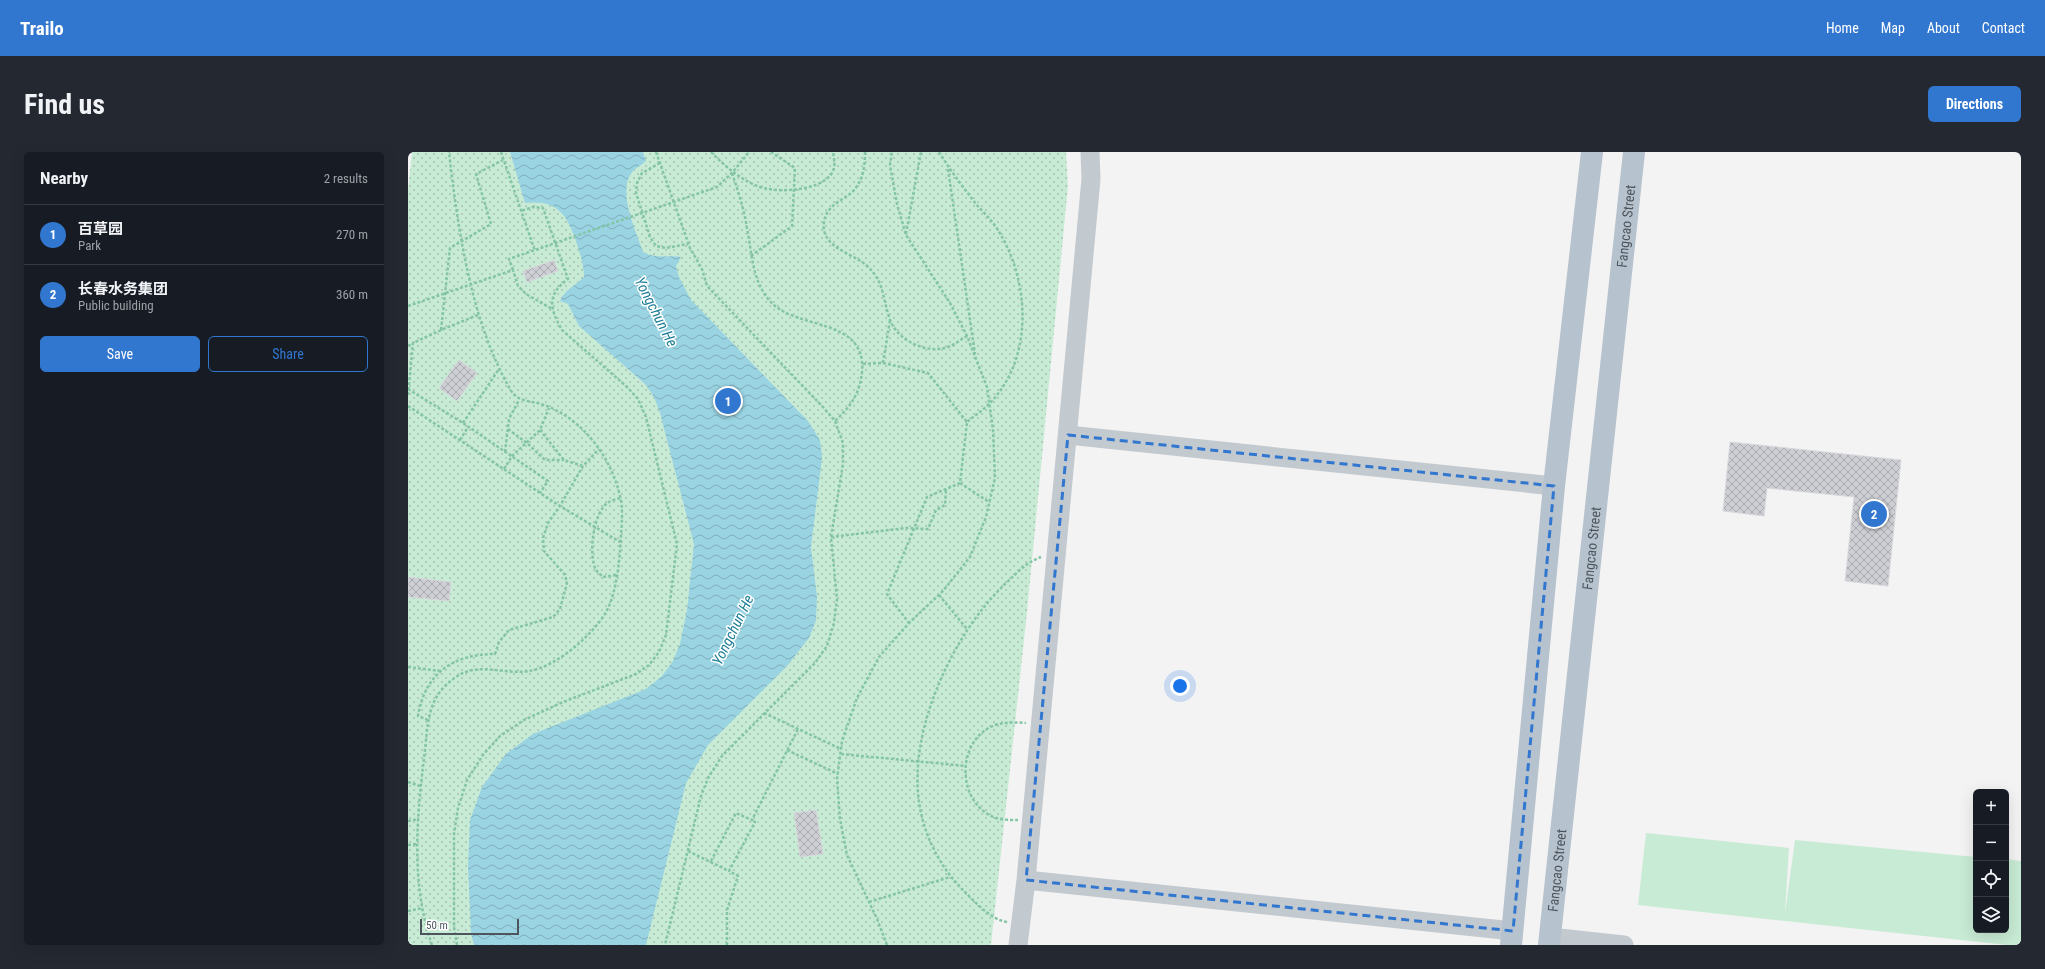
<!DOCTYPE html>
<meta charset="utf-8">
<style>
body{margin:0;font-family:"Roboto Condensed","Noto Sans SC",sans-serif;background:#242831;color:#f1f3f6}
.controls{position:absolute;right:12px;bottom:12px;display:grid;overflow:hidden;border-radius:6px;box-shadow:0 4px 16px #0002}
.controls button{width:36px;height:36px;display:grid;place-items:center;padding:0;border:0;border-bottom:1px solid #363941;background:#171b24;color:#f1f3f6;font:20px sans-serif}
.scale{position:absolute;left:12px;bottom:10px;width:99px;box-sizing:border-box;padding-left:4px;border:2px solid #4c555e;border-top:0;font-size:11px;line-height:14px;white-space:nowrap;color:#4c555e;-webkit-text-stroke:3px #fff;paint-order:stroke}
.you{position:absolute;left:772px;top:534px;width:14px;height:14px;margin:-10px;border:3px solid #fff;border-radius:50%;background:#1a73e8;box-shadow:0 0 0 6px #1a73e833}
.badge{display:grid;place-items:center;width:26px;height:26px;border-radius:50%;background:#3277cf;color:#fff;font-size:13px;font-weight:700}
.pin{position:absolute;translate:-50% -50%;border:2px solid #fff;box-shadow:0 1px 4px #0006}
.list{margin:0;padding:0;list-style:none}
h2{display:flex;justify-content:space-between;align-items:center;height:52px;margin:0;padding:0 16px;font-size:17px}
h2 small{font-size:13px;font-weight:400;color:#9ea1a6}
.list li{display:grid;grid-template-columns:26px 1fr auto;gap:12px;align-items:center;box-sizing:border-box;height:60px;padding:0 16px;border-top:1px solid #363941}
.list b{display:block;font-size:15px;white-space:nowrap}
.list p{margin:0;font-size:13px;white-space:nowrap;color:#9ea1a6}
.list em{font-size:13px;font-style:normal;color:#9ea1a6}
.actions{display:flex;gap:8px;padding:12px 16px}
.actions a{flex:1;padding:9px 0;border:1px solid #3277cf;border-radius:6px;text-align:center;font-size:14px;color:#3277cf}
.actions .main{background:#3277cf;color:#fff}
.icon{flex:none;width:22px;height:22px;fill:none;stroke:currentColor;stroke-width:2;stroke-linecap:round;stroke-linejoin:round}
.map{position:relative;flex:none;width:1613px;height:793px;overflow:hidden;border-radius:6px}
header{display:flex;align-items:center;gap:24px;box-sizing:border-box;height:56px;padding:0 20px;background:#3277cf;color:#fff}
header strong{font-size:19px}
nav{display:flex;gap:22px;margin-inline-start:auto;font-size:14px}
.intro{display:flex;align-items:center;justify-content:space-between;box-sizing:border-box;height:96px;padding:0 24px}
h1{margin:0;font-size:28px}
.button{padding:10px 18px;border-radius:6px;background:#3277cf;color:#fff;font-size:14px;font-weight:700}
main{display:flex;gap:24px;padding:0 24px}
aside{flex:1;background:#171b24;border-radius:6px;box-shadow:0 4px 16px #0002}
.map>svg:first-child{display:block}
.green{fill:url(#green-dots)}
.pitch{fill:#c8ebd5}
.water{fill:url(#water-waves)}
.building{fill:url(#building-cross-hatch);stroke:#d7d9dd}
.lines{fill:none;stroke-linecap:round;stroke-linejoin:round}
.path{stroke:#83c5a5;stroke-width:2.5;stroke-dasharray:3 2;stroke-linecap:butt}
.minor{stroke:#c2c9cf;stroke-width:19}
.major{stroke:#b6c2cd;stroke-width:22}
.marked{fill:none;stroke:#3277cf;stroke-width:3;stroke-dasharray:8 5;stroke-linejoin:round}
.labels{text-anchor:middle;stroke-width:3;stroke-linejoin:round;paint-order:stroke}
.street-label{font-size:14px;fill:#4c555e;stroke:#fff}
.water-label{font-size:15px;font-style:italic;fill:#1e7e97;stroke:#fff}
</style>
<header>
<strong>Trailo</strong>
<nav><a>Home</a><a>Map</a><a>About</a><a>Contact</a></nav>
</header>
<div class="intro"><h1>Find us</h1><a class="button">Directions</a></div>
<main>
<aside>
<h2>Nearby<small>2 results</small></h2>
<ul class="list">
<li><span class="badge">1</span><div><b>百草园</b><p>Park</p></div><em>270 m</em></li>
<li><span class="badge">2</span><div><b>长春水务集团</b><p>Public building</p></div><em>360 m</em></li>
</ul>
<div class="actions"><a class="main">Save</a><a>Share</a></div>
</aside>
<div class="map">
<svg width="1613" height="793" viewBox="0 0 1613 793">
<defs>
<pattern id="green-dots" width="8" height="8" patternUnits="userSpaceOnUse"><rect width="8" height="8" fill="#c8ebd5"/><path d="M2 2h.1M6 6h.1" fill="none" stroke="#a5c1b0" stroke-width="1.8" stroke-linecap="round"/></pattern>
<pattern id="water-waves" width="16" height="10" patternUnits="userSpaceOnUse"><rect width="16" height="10" fill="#9ad4e3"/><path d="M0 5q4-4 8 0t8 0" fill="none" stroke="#80afbb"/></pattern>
<pattern id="building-cross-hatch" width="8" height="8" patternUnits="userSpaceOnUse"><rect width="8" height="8" fill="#cdcfd4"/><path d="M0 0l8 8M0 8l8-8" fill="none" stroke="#a9abaf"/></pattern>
</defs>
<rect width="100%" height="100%" fill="#f4f3f3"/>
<path class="green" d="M4,0H658L660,34L619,460L583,793H0V38Z"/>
<path class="pitch" d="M1238,681L1381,696L1377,761L1387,688L1568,705V778H1598V707L1613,709V793H1599L1230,753Z"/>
<path class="water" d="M102,0H235L238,9C234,13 229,15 225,19C208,39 228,78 235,100C247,107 259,103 273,105L268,114L271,125L283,148L400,269L412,288L414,306L403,395L409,445L408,469L401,486L379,514L300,593L278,631L238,793H66L63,781L60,714L62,668L74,635L98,602L125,582L238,537L254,524L265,509L272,492L279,458L286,392L252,261L246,245L237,232L171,174L160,152L152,149C156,138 167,134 176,125C176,112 172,102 168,89C158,61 149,48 117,51Z"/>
<path class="building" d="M146,108L150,119L119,130L115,119Z
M51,208L69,221L49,249L31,236Z
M1322,290L1493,308L1480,434L1437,429L1446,345L1359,336L1356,364L1315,359Z
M0,425L43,430L41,449L0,445Z
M408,658L415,702L392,705L386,661Z"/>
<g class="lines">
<path class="path" d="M93,0L127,99
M248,0L282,96L294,117L299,134L414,254L427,269L435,291V312L423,385L429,447L426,471L419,494L407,511L314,604L300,626L293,644L257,793
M303,0C316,13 329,25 347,33C365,42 412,40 424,21C428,15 426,7 425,0
M457,0C457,15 455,31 442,42C432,49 418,55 416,70C412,95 444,101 458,113C478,130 474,149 483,170C491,189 518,201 537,196C545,194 552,188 559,184
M531,0C542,18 555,35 568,52C574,59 582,66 588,75C622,126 627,206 581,252C574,259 566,264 559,270
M252,11L234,21L229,31L228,41L242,85L248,94L258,96L280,92
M540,17L567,202
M324,21C330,39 336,57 339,76C344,101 344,128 361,148C386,179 459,164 454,220C452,242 442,255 427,269
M498,82L513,0
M343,104L384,74L387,16L363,0
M105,118L101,107L309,35L324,21L341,0
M0,154L105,118L110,134L118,142L144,157
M70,163L33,178L42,96L83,72L68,22L95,8
M0,194L5,191
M475,211L482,168
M455,212L475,211L520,221L559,270L552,331L519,345L479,442L501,471
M0,237L55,271L140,329L132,341
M0,243L5,191L33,178
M0,254L152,354L212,390
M55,271L91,217
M100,277L119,291L137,308H156
M132,278L156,308L175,314
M52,288L60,275
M97,300L101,267L111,248
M96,317L104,304L132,278L141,256
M552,331L581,350
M423,385L498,376L520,377L528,358L537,353L538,338
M208,423L195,425C193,423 190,421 188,418C180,403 185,359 201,350C204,348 209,347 213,346
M531,443L559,477
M0,515L32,519
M356,561L433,597
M20,568L10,564C17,522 44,502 87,502L91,490L101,478L145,465L152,457L159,431L157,423L136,399L135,386L140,371L152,354L175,314L191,297
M379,598L430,622
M433,602L558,614
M0,630L12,634
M610,668C603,668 594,668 588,666C548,652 547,588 587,573C598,570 607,570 618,571
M0,669L11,667
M0,693L9,692
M280,699L321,719L347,670L344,668
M303,709L328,661L344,668L390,577
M461,750L542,725
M0,759L15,756
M599,770C583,768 566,749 555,738C530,713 513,678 510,641C504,570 547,480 597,432C610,420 617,411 633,405
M24,793C2,730 9,663 17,598C19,581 19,566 26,550C31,538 42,528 53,522C74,511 99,523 121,519C148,515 184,484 198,460C209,441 212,405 213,383C214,371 215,355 212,344C203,305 175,267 136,253C122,248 110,251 102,237C63,169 50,78 41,0
M49,793L46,775V682L50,656L59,628L75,603L92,584L116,568L155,550L228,522L241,513L251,500L258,483L269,392L238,265L230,247L219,235L154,178C142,157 138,143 160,127L135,56L125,55L113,59
M319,793V758L330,724L321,719
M479,793L469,767L439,703L432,667L429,627L434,589L449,546L471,505L501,471L535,439L562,405L578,365L587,326L585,277L579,235L559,184L542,151L498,83L489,52L482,13L484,0"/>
<path class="minor" d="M660,283L1146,334
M618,728L1105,779
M1142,785L1216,793
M610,793L618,728L683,27L682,0"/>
<g class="major">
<path d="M1103,793L1146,334L1184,0"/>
<path id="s1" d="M1141,793L1226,0"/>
</g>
</g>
<path class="marked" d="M660,283L1146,334L1105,779L618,728Z"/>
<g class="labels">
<g class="street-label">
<text dy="5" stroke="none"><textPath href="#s1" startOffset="723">Fangcao Street</textPath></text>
<text dy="5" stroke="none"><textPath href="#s1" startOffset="399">Fangcao Street</textPath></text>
<text dy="5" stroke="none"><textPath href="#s1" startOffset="75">Fangcao Street</textPath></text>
</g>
<g class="water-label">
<text transform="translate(248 160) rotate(63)" y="5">Yongchun He</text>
<text transform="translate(325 478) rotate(-64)" y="5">Yongchun He</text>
</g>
</g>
</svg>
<div class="controls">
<button>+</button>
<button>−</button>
<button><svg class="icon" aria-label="locate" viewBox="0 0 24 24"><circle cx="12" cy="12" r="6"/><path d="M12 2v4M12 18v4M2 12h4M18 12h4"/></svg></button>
<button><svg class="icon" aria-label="layers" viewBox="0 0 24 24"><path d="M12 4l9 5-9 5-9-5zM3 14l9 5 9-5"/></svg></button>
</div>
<div class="scale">50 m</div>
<div class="you"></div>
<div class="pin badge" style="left:320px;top:249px">1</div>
<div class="pin badge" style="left:1466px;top:362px">2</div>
</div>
</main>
